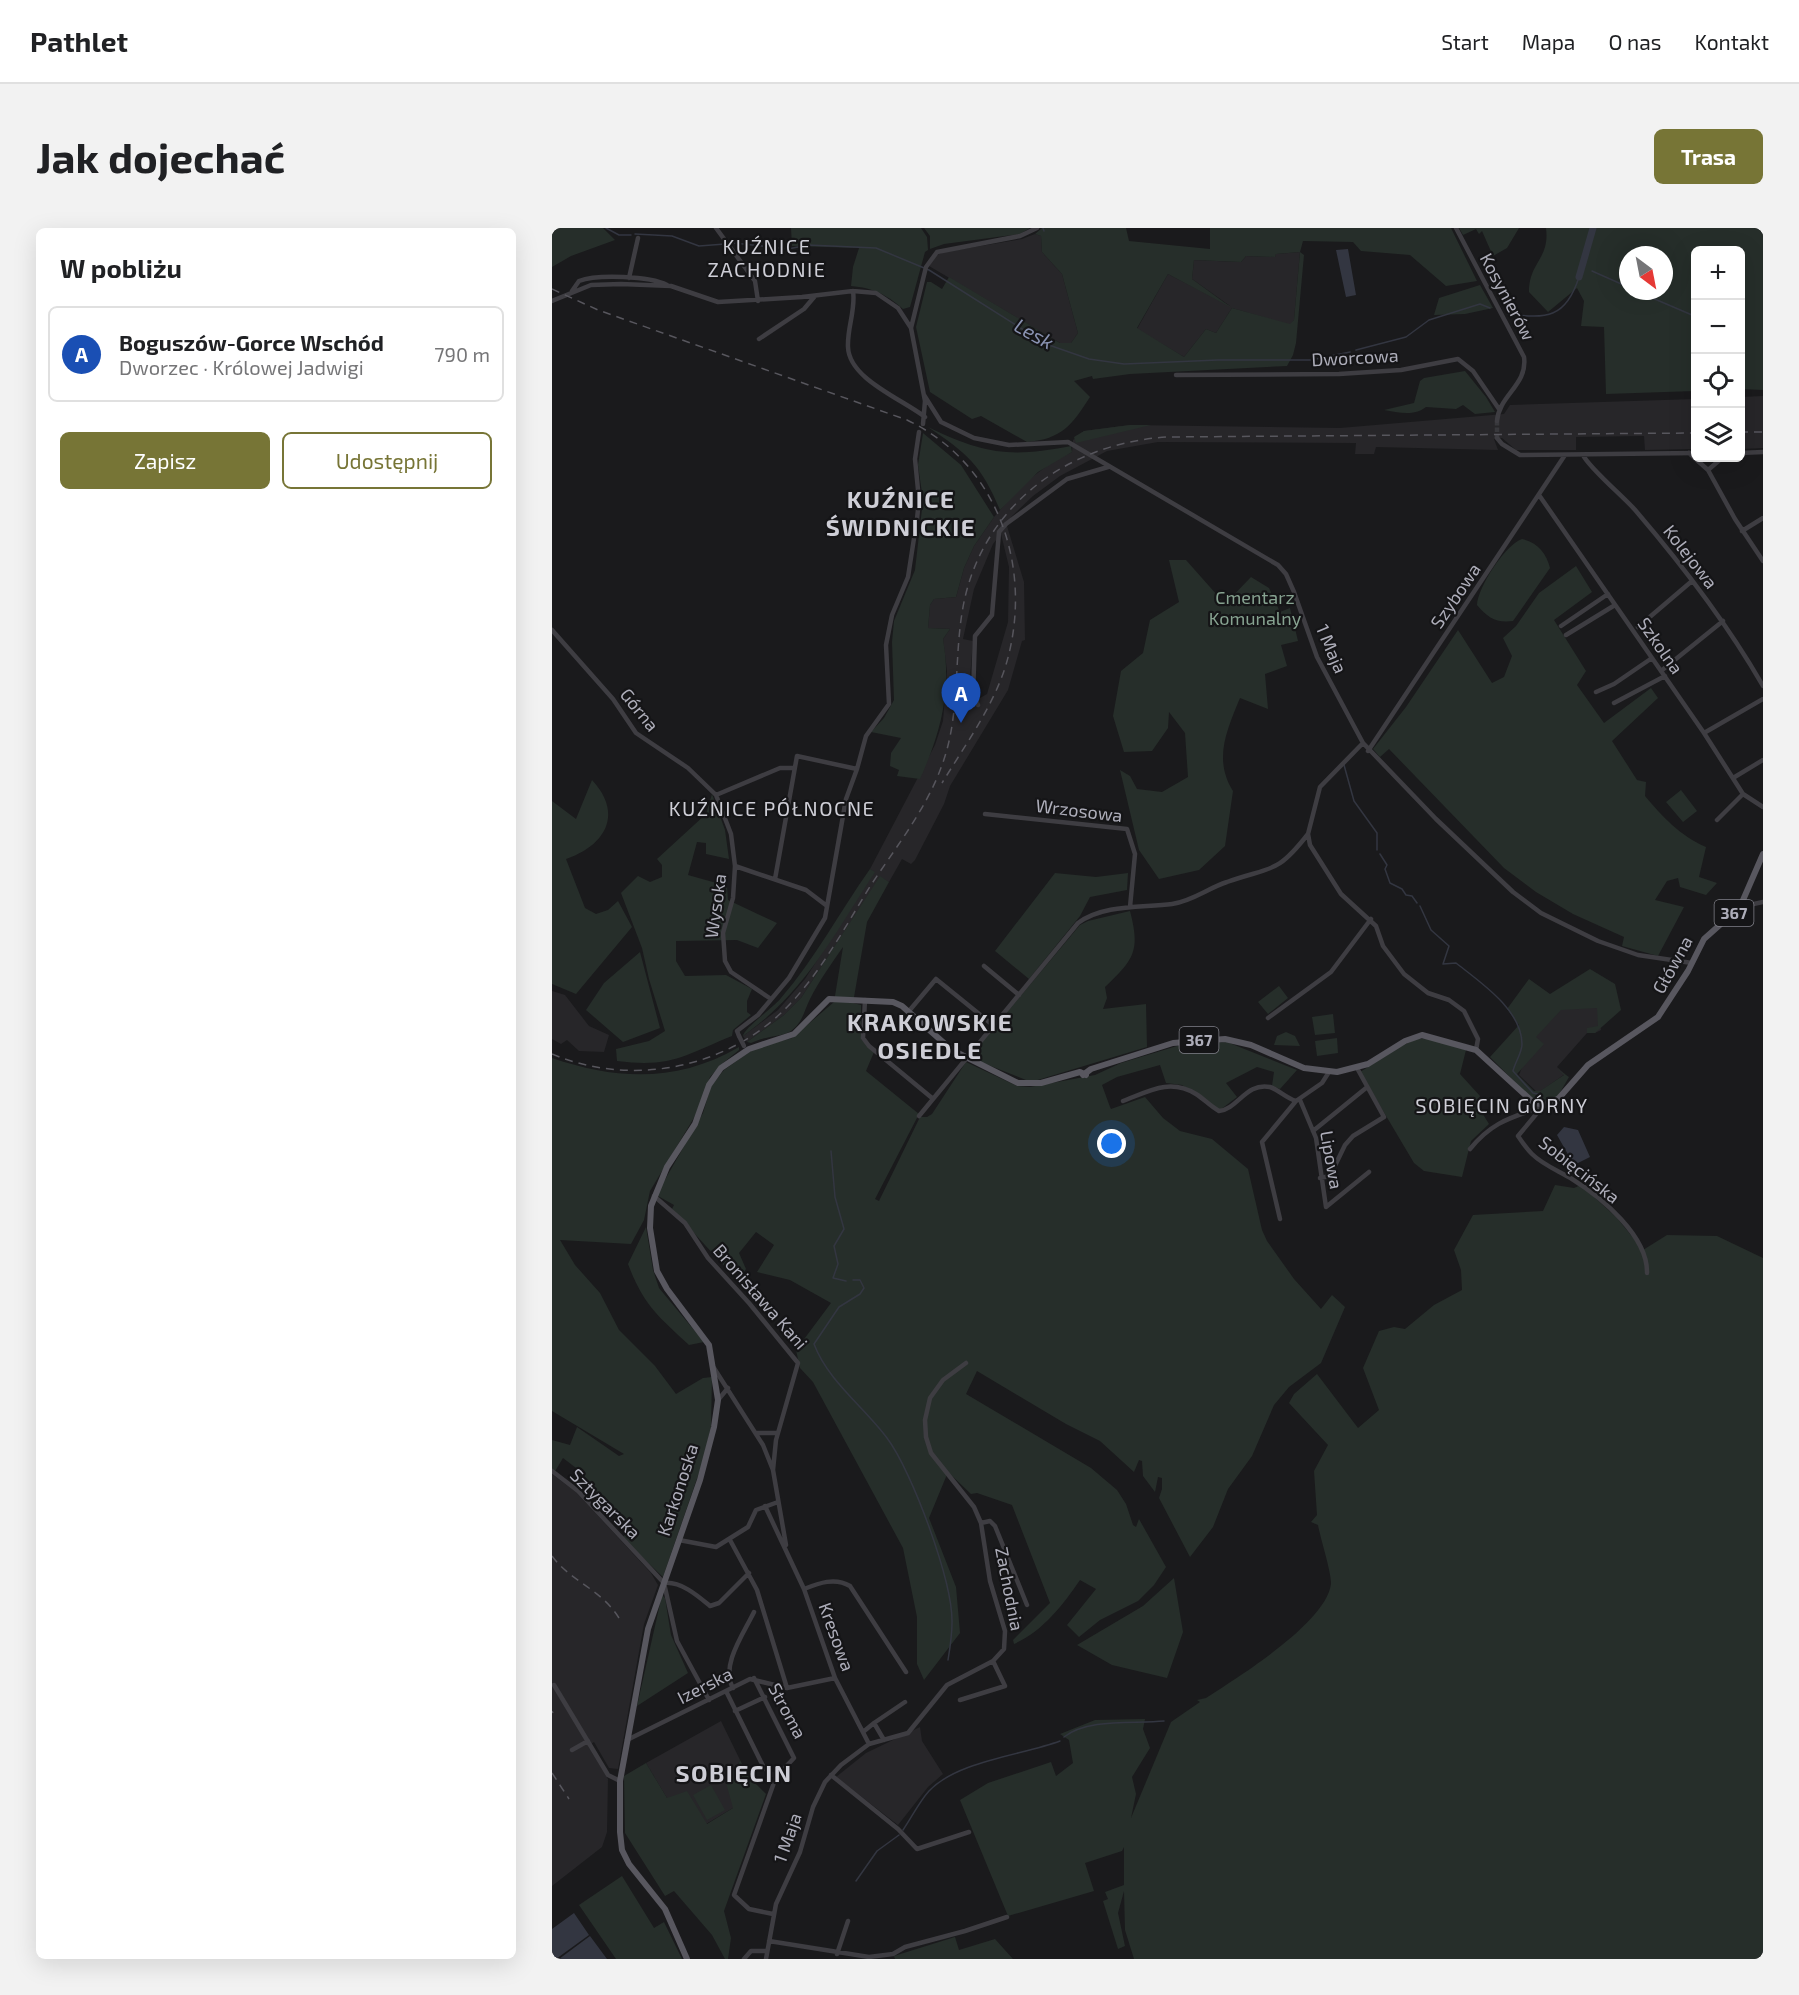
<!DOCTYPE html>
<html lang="pl">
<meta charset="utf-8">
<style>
body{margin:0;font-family:"Exo 2",sans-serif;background:#f2f2f2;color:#202124}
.controls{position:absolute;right:18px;top:18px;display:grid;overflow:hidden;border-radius:9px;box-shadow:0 6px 24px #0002}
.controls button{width:54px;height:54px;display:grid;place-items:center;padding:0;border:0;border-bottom:2px solid #e0e0e0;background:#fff;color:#202124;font:30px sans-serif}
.compass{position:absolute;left:1067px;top:18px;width:54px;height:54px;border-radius:50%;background:#fff;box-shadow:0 6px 24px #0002;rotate:148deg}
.you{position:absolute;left:560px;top:916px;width:21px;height:21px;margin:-15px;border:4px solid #fff;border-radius:50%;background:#1a73e8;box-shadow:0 0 0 9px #1a73e833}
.badge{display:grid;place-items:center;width:39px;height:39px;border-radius:50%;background:#777536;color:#fff;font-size:20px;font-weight:700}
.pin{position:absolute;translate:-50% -50px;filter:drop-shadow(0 2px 3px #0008)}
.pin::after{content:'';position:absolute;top:32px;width:21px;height:18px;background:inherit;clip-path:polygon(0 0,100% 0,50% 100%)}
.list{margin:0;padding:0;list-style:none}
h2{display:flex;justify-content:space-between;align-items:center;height:78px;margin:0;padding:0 24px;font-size:26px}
h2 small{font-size:20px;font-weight:400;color:#757577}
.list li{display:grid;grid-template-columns:39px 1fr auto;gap:18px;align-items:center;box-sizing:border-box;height:96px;margin:0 12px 12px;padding:0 12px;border:2px solid #e0e0e0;border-radius:9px}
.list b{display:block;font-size:22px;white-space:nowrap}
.list p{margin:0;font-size:20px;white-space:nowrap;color:#757577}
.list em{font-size:20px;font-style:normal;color:#757577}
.actions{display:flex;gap:12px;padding:18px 24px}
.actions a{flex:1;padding:14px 0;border:2px solid #777536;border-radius:9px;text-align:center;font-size:21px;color:#777536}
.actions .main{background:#777536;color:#fff}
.icon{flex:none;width:33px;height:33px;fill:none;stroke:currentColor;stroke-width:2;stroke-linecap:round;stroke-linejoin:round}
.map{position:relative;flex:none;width:1211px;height:1731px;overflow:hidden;border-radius:9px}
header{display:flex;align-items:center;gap:36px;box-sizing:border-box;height:84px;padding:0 30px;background:#fff;border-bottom:2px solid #e0e0e0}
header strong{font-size:28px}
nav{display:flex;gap:33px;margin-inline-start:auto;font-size:21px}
.intro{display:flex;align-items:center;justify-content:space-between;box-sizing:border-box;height:144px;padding:0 36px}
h1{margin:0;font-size:42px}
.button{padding:15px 27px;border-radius:9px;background:#777536;color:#fff;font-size:21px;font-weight:700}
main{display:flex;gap:36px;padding:0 36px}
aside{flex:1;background:#fff;border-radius:9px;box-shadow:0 6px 24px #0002}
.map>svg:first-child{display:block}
.built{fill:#272629;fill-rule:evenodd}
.green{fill:#262e2a;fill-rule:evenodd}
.water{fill:#333641}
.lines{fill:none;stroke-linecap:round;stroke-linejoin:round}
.stream{stroke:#333641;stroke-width:1.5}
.river{stroke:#333641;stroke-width:7}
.minor-tunnel{stroke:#38383c;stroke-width:4.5;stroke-dasharray:4.5 2;stroke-linecap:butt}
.minor{stroke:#3e3d42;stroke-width:4.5}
.major{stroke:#58575f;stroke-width:6}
.rail{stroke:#57565d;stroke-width:1.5;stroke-dasharray:8 6;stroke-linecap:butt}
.minor-bridge{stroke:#3e3d42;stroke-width:4.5}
.labels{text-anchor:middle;stroke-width:4.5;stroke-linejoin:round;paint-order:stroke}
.shield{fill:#151517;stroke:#808089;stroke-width:1.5}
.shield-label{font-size:16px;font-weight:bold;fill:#aeaeba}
.street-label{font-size:18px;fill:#aeaeba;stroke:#151517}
.park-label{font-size:18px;fill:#87a391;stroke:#151517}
.neighbourhood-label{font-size:20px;letter-spacing:1.5px;fill:#ceced6;stroke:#151517}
.water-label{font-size:20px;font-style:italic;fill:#8992b1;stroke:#151517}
.district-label{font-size:24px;font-weight:bold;letter-spacing:1.5px;fill:#ceced6;stroke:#151517}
</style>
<header>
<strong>Pathlet</strong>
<nav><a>Start</a><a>Mapa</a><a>O nas</a><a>Kontakt</a></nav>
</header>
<div class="intro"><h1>Jak dojechać</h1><a class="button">Trasa</a></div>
<main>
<aside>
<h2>W pobliżu<small></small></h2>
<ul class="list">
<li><span class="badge" style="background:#1a4fb4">A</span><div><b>Boguszów-Gorce Wschód</b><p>Dworzec · Królowej Jadwigi</p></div><em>790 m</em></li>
</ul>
<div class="actions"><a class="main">Zapisz</a><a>Udostępnij</a></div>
</aside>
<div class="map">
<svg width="1211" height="1731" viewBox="0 0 1211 1731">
<rect width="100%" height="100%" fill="#1a1a1c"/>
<path class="built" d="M483,6L489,8L490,24L510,46L526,105L519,115H508L377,38L384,27L393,24L470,11Z
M748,24L742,92L738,97L680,80L664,105L654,101L632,129L585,101L616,46L678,78L640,51L642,32L689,34L694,28L723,29L724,26Z
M1211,168V220L1189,221V169Z
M1143,171V221L1093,222L1092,208L1024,209V222H964L950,210L942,211L946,222L824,219L822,226H803L804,215L606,214L555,223L508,248L481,268L460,288L455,298L472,354L473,412L470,413L456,462L398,558L392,576L363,632L359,636L350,631L337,654L328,649L249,770L232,787L195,814L191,808L226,782L253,751L322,644L318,641L383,517L391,493L395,443L391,411L398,401L376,400L378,377L382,371L404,369L412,340L422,318L442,289L470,257L500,234L520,224L521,212L532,203L578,197L788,200L952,186L958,177ZM449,306L457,339L456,394L435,466L428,470L417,462L421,413L411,411L422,361L441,316Z
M0,763L13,767L37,798L57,807L52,824L27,823L15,812L9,816L0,811Z
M1047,778L1049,802L1043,805H1035L1005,839L1013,846L986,865L967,847L982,809L1007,780Z
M0,1246L24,1264L99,1345L106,1357L92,1396L66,1541L57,1540L42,1514L36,1518L56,1551L55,1604L50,1619L0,1658Z
M169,1493L188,1532L184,1541L181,1580L154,1596L115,1570L94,1535Z
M368,1499L370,1513L391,1546L376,1559L346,1597L284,1549L314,1525Z"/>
<path class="green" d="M0,0H51L63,12L19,28L0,39Z
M239,0H369L375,9L376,22L373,24L358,79L351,81C334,66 321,60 299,58L301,39L307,20L240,18Z
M372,0H478L468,6L392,16L378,21V8Z
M490,0H574L577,13L658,21V0H899L925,53L894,58L858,27L809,23L801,14L751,13L748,24L752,27L744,115L741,127L735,138L578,146L541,151L540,148L522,153L538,169C520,197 510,211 475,214L429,188L420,191L378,164L364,99L375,54H379L390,61L397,49L508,115H519L526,105L510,46L490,24L489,8L483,6ZM748,24L742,92L738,96L680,80L640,51L642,32L689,34L694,28L723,29L724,26ZM616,46L680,80L664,105L654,101L632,129L585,100Z
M907,0H967L955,20L941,28L930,3L927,6L924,1L911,7Z
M994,0H1211V162L1189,161L1188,22H1144L1143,163L1054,166L1052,99L1029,98L1032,73L1025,60L996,84L977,64C977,34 998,31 994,0ZM1076,27H1112V63H1076Z
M928,57L941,80L913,86L882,87L887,70Z
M913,143L934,169L943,184L923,186L911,177L904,181L874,179C861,189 846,184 832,182L862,175L868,153L872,150Z
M578,197H599L524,215L522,209L532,203Z
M376,199C432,226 458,230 519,218L520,224L486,244L448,282C429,237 416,226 376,199Z
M371,205L409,237L442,289L422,318L412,340L404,369L382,371L378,377L376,400L398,401L391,411C400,463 389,504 368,551L345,548L347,542L338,538L339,525L349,510L319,504L332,490L342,472L340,414L342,393L363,342L371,272L366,237Z
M970,311C985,314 995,326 998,340L961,393C944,395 936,390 925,377C926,359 953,317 970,311Z
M617,332H634L673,376L699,349L717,360L728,384L738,380L746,413L729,417L735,438L713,446L716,481L688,470C675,502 661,531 681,563L673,618L647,642L607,651L587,622L568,542L578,548L585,561L610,564L636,549L633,505L617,484L616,500L600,523L572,524L561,488L569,443L591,425L598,392L627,374Z
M1024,338L1040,364L1002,392L1034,443L1025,457L1052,495L1099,460L1106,470L1060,513L1085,552L1094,554L1093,568C1111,589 1127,607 1154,619L1147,649L1165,655L1154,667L1128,659L1126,650L1115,653L1103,672L1132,679L1106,728L1070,718L1072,709L1021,686L984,664L952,640L837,521L828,529L821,521L854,479L906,402L940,455L952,449L960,428L951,410L964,398L987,365Z
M40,552C72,586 53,618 14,631L33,680L44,686L56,682L66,673L80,699L24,766L0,756V573L24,591Z
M1129,562L1145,583L1131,594L1114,574Z
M160,566L173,602L177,631L154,626V615L145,614L136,647L175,658L176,672L225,695L206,720L185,712L124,713V733L133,748L174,747L200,761L195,773V784L199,787L181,802L180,808C133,827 120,840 65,833L64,821L97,813L113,803L97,751L90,720L69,665L86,648L98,654L110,649V637L105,631L154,586Z
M318,641L323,644C282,707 253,764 191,808C191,801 222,779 229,770C263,731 288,683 318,641Z
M503,645L544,649L576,645L575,662L538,669L528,688L477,751L443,723Z
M328,648L337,654L315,694L301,775L309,777V811L322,824L314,843L367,886L323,971L327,973L368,889H375L380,886L414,834L465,858L478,859L543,847L569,835L625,818L675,814L745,842L728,861L720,858L722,844L705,839L674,855L685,869L668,882L630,857L614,855L608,837L565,849L550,857L558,879L559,881L593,869L611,890L628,903L660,911L696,941L710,1002L715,1013L742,1051L769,1081L780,1067L793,1079L769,1135L737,1159L722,1177L700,1228L676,1261L661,1299L638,1329L607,1270L610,1261V1250L606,1249L603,1264L591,1248L590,1233L587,1232L582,1244L548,1213L514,1196L425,1143L414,1166L539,1240L565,1262L574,1276L581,1297L584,1299L587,1291L614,1339L602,1357L586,1373L548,1392L527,1409L515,1397L544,1361L528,1352C511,1377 490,1404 462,1416L461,1412L498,1375L460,1277L425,1265L419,1266L396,1244L377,1290L404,1359L408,1405L372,1452L365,1436V1389L351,1320L261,1154L248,1140L244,1122L279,1075L238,1052L205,1044L222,1017L204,1004L187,1025L194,1041L186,1053L120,981L122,977L106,968V964L151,885L159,858L172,842L203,820L240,810L282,774L291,719C280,735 267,753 258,771C252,783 251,794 239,803C230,809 212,808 199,815L195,814L232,787L249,770Z
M578,683C588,722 583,731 553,759L555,770L551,781L594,776L595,819L479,854L421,831L420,826L528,697L536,693Z
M88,724L108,800L71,814L34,782L52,755Z
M1038,741L1063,756L1069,782L1043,805H1035V800L1046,798L1045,780L1009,782L984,809L992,816L965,846L982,863H988L1012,847L1004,840L1017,849L1006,868L996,875L983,874L938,829L967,797L955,781L977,751L998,766Z
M727,758L736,770L716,786L706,774Z
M781,786L783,805L763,807L760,789Z
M734,804L743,808L748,818L722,817L725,808Z
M785,810L786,825L765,828L763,813Z
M878,810L914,822L908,846L928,868L924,875L937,896L919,913L910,949L872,943L862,935L808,844L850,818L864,811Z
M187,819V822L171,835L158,849L143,888L98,963L92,992L79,1016L8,1012L23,1037L48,1065L67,1102L103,1138L124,1166L151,1150L160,1149L159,1198L151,1233L111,1349L70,1310L80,1300L60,1278L54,1277L28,1243L11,1230L2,1245L0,1244V1212L18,1217L25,1199L67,1228L72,1226L0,1183V830C65,852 125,855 187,819Z
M1003,957L1022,960L1029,957L1065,990L1091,1022L1115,1007L1165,1008L1211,1030V1731H582L573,1702L572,1663L566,1685L573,1718L566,1721L551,1673L556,1671L553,1664L572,1657V1619L570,1623L533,1635L542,1663L456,1688L408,1572L436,1555L499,1534L504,1548L521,1535L517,1512L508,1506L543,1492L593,1491L591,1501L598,1520L580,1549L584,1566L579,1590L619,1494L648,1474L645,1472L654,1470C686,1449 774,1395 779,1356C780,1346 768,1309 766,1297L759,1294L765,1287L762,1243L776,1217L737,1175L742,1166L765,1146L806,1200L827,1182L811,1140L827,1103L842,1099L853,1101L882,1077L910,1062L909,1042L902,1022L921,987L991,983Z
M94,999L101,1042L107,1060L152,1114L137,1117C106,1088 92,1078 76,1036Z
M622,1350L631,1404L615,1450L560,1437L525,1417L591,1378Z
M110,1367L113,1370L119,1407L136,1445L85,1478Z
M188,1532L197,1549L214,1566L172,1683L179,1710L176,1731H173L160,1707L122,1663L113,1668L73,1605L72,1548L94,1535L115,1570L135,1563L155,1596L181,1580L173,1551L184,1541Z
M159,1557L173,1582L155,1592L141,1567Z
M70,1648L102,1700L112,1694L130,1731H64L27,1677Z
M403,1709L407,1722L443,1711L461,1731H343L342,1728Z"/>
<path class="water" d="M796,21L804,67L794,69L784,22Z
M1012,899L1026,902L1038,929L1022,937L1005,907Z
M22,1685L37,1707L4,1731H0V1701Z
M38,1708L55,1731H7Z"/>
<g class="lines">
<path class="stream" d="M54,0L67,7H79
M491,0L492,3
M83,6L120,8L147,18L173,16
M182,15L236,21L256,17L324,20L377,42L494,116L537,131L572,136L666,132H759L798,124
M1040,43L1076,59
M1084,63L1140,87L1144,93
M956,86C995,91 1014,90 1027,49
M804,122L854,109L877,92L928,76L938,80
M792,537L802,573L825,605V622
M828,626L835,637L833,641L838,655L850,661L854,667L860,668L865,675
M868,678L879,702L897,718L891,736L904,735C928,754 970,782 970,816C970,825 963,834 961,843L981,865L990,867
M279,923L283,969L292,1001L282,1018L286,1036L281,1050L294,1053
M301,1052H308L312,1060L308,1066L287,1079L262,1116C276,1153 312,1179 335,1210C360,1243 401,1354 400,1395C400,1407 398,1420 396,1432
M512,1509C536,1490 581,1496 612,1493
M351,1602C360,1589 367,1574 377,1563C405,1533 471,1527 508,1513
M304,1653L325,1623L347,1607"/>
<path class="river" d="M1027,49L1041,0"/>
<path class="minor-tunnel" d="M945,193V210"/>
<path class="minor" d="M164,0L203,53L206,73
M904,0L972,129C976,157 947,167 945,193
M77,50L86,10
M20,63L27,53C45,46 98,48 115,57
M301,63C304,81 295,100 296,119C297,151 350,171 373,189
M0,73L39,57L69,56L119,58L166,74L250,69L301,63L324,65L346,80L359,100L373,173L371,196
M359,100L374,39L385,24L468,8L485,0
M207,111L252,81L263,68
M624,147L787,146L849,142L906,131L921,143L947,181
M372,167L389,194L422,210L457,217L516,214L726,337L734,346L742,364L765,429L811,515L884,591L961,664L989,685L1046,713L1086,727L1140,735
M945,210L950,216L968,227L1144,225
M1137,225L1156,242L1183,291L1211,333
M1188,225L1211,224
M1031,227C1037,240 1072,269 1084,283C1131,338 1175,395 1211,458
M1156,242L1170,230
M987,267L1152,505L1191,566L1211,579
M1190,303L1211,290
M1009,398L1056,366
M1086,399L1140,353
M0,402L61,471L84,505L136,540L164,567L179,606L183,638L181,670L171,705L173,733L179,744L219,771
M1014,407L1063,377
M1109,443L1171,393
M1044,464L1062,456L1100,430
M1062,475L1113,448
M426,477L421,467L423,408L440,387L447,304L454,296L515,251L556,239
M1152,505L1211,471
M811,515L768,559L756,606L758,617L789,666L824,698L831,718L852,746L876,765L897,772L912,783L926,811L924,822
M816,523L1013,227
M1181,550L1211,532
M164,567L228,540H242
M433,586L575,601L583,626L578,679
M1165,592L1191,566
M183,638L254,662L275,678
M223,651L245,528L305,541
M1188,679L1211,674
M432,738L467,767
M313,772L311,810L317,818L380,870
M357,783L384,751L442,798
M716,790L779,744L819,691
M187,808L185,803L206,787L237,750L273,690L294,571L305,541L314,508L337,476L334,417L340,387L356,349L365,291L367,272L363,231L367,204
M748,872L764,910L774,979L817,944
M571,873C597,863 618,850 644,866C652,871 658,878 667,883C686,881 694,854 718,859C727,862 734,870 744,873
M991,878L966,908C970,914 975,921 980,926C991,937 1007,943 1020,951C1049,969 1096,1008 1095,1045
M367,888L526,695C552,676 590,680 620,676C641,673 656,660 675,654C720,638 724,647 756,606
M761,903L814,860
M918,921C940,894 958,890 989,879
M768,950L778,948L793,917L801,908L832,889L805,840
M102,968L133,995L156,1030L197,1075L246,1135L224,1212L221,1242
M728,991L710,914L744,873L770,855L777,844
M162,1140L211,1217L221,1242L234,1317
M166,1172L176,1160
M205,1205H226
M0,1243L26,1263L112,1355L125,1413L157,1472
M213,1278L252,1361L283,1450L317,1516
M429,1295L438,1293L443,1298L475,1377
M127,1312L164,1319L196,1299L204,1282L226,1274
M178,1312L205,1362L235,1460
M112,1355C129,1353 146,1368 158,1378L167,1375L197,1345
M252,1361C267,1355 283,1349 298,1358L354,1444
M202,1450L242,1530L224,1549L182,1667L197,1681L221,1686
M2,1457L56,1547L68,1553
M181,1460C168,1438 192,1405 202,1384
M174,1463L212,1540L224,1549
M408,1472L453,1458L441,1433
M183,1483L213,1469
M322,1495L353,1474
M311,1504L322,1495L332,1512
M75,1512L198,1451L235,1460L283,1450
M20,1522L36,1513
M279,1547L346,1601L365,1621L417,1604
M217,1713L317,1729L341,1726L353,1719L413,1703L455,1689
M285,1726L296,1693
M192,1731L199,1723H214
M214,1731L224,1676L248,1624L261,1579L273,1554L289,1537L317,1516L356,1505L395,1457L441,1433L452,1421L453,1403L438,1353L429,1295L422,1279L379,1225L374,1209L373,1192L378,1170L391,1152L414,1135"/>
<path class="major" d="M531,847L539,841L621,815L673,811L699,817L752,840L785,844L816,836L853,813L870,807L924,822L982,875L996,877L1007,870L1036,837L1106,789L1136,743L1152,711L1188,679L1211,626
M135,1731L113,1681L77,1636L70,1622L68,1604V1553L96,1401L148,1252L162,1199L166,1172L157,1117L115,1061L105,1043L98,1000L99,978L115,939L143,896L157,857L169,840L197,821L242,806L277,771L341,774L350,778L400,822L466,855H489L528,844L534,847"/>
<path class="rail" d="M0,61L46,82L355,192C448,236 483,344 453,440C440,480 412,519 390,555
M1188,204H1211
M0,826C81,860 178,840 238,776C271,741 294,697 319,657C344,619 375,580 390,537C408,489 402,435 410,385C426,281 514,215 615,209L1144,205
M0,1328C18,1353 49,1361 67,1390
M0,1483L1,1485
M0,1545L17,1571"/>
<path class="minor-bridge" d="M187,808L192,818"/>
</g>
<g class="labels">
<g class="shield">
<rect x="1162.5" y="672" width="39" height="26" rx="4.5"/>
<rect x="627.5" y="799" width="39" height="26" rx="4.5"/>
</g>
<g class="shield-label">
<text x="1182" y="691">367</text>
<text x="647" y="818">367</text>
</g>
<g class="street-label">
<text transform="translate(955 69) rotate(62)" y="6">Kosynierów</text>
<text transform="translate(803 130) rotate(-3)" y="6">Dworcowa</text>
<text transform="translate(1138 329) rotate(52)" y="6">Kolejowa</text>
<text transform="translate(904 368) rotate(-56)" y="6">Szybowa</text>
<text transform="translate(1108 418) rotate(55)" y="6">Szkolna</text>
<text transform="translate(779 421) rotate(67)" y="6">1 Maja</text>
<text transform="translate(87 482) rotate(51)" y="6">Górna</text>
<text transform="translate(527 583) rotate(7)" y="6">Wrzosowa</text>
<text transform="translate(164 678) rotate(-82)" y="6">Wysoka</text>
<text transform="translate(1121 737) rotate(-61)" y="6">Główna</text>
<text transform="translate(779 932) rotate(80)" y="6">Lipowa</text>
<text transform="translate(1027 942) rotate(38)" y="6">Sobięcińska</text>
<text transform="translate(208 1069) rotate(49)" y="6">Bronisława Kani</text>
<text transform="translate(126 1262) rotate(-72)" y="6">Karkonoska</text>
<text transform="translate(53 1276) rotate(45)" y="6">Sztygarska</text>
<text transform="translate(457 1361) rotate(79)" y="6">Zachodnia</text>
<text transform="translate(284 1409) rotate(70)" y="6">Kresowa</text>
<text transform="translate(153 1458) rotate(-27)" y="6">Izerska</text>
<text transform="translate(235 1483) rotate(62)" y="6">Stroma</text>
<text transform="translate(236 1610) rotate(-71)" y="6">1 Maja</text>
</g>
<g class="park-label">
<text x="703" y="376">Cmentarz<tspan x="703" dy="21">Komunalny</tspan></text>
</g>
<g class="neighbourhood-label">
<text x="215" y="26">KUŹNICE<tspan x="215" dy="23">ZACHODNIE</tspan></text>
<text x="220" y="588">KUŹNICE PÓŁNOCNE</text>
<text x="950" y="885">SOBIĘCIN GÓRNY</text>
</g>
<g class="water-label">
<text transform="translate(482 106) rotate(29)" y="7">Lesk</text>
</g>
<g class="district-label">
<text x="349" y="280">KUŹNICE<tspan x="349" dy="28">ŚWIDNICKIE</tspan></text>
<text x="378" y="803">KRAKOWSKIE<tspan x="378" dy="28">OSIEDLE</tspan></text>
<text x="182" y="1554">SOBIĘCIN</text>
</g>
</g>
</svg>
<div class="controls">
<button>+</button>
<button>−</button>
<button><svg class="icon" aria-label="locate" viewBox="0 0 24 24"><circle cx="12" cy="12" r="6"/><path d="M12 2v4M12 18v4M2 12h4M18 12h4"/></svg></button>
<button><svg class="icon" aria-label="layers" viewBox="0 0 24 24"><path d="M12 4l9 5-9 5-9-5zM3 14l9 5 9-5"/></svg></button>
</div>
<svg class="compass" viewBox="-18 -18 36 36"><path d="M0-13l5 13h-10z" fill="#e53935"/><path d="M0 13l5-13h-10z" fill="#757577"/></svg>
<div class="you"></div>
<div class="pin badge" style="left:409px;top:495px;background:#1a4fb4">A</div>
</div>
</main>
